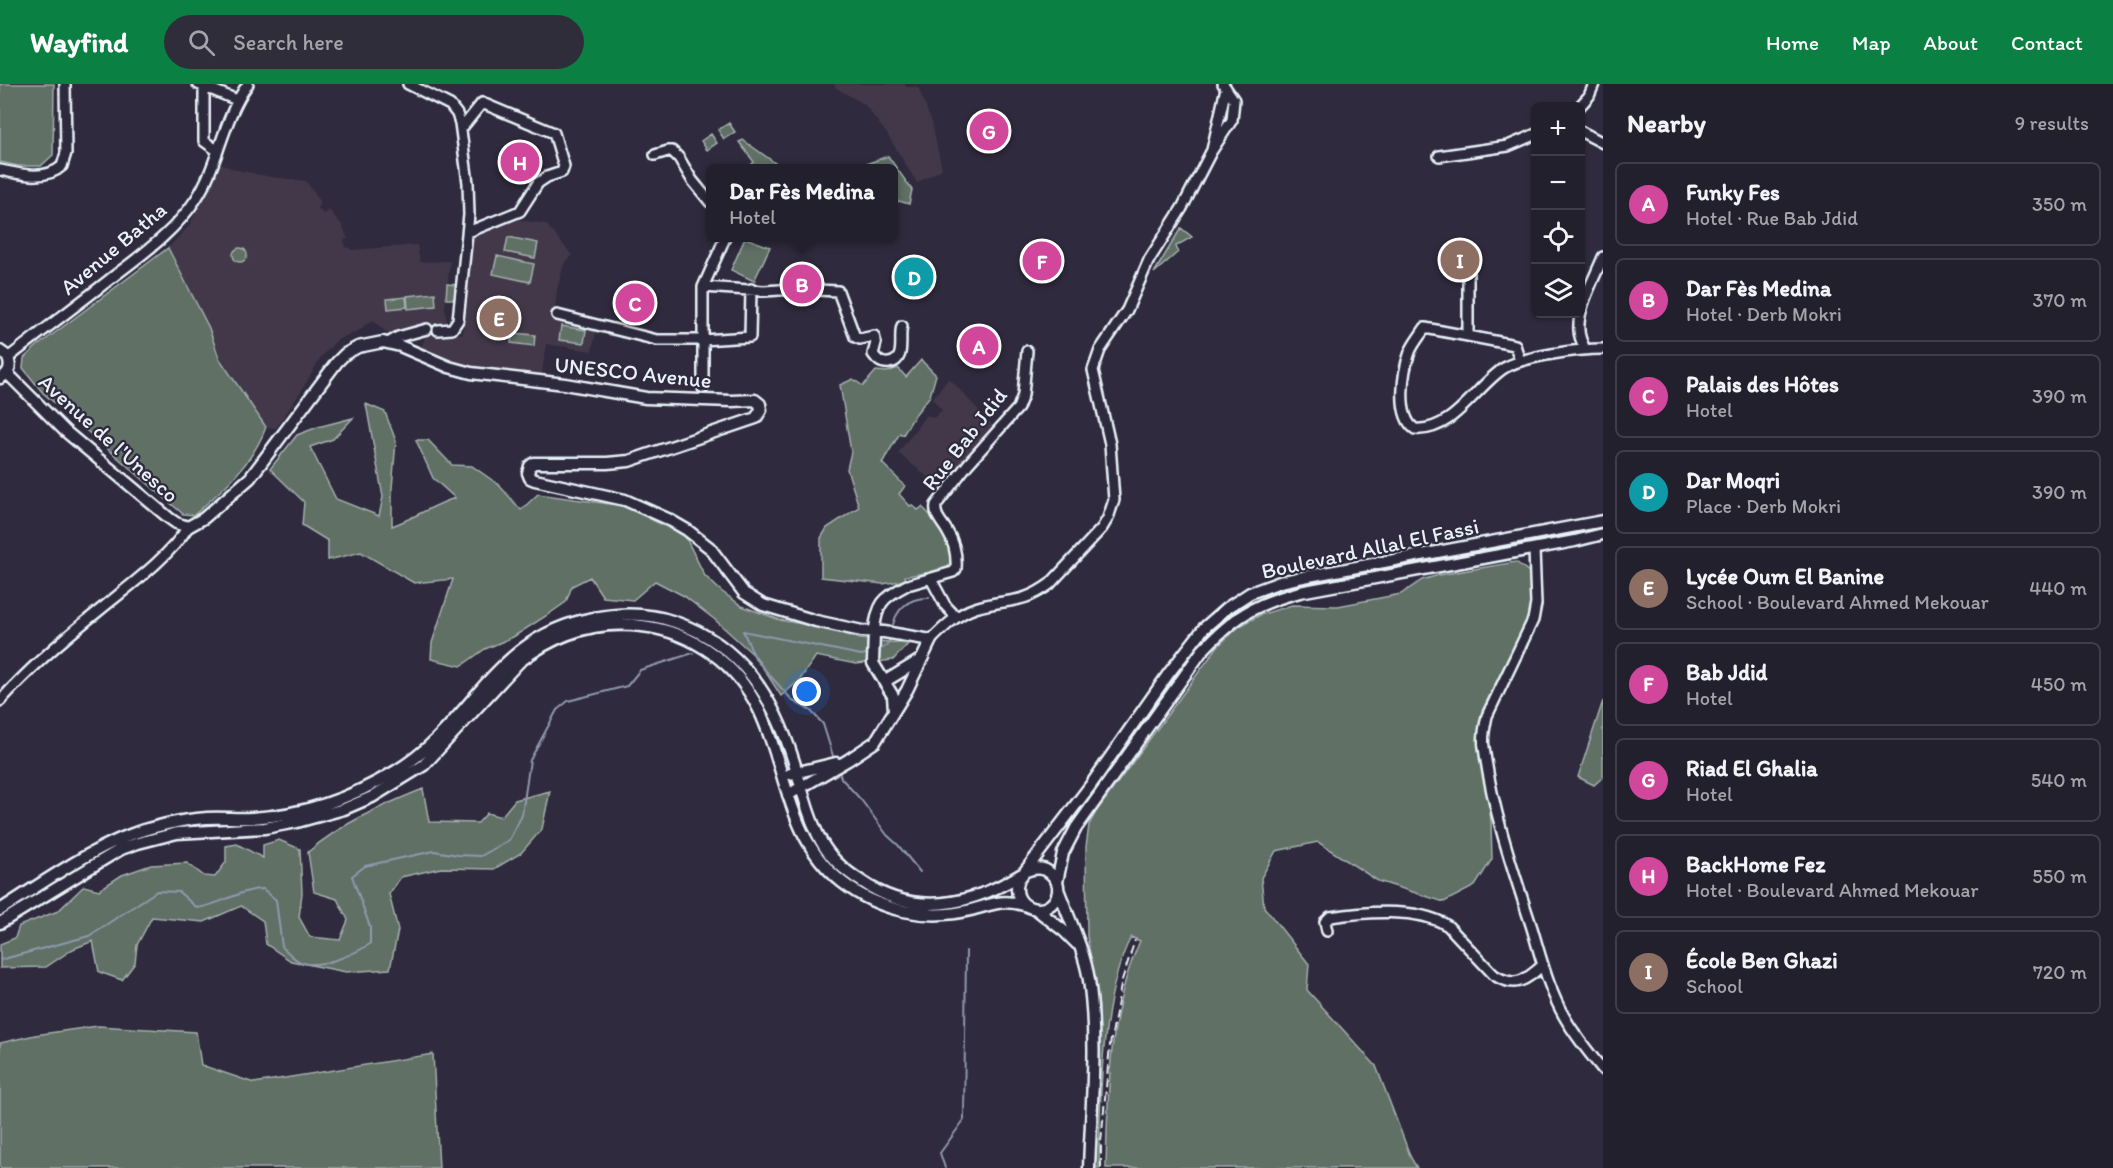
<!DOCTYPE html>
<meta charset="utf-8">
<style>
body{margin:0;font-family:Itim,sans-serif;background:#2f2d3a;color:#f1f3f6}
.controls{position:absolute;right:18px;top:18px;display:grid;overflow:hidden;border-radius:9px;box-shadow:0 2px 4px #0004}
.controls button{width:54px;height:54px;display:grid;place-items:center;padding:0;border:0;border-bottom:2px solid #403e4a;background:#23202e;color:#f1f3f6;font:30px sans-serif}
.you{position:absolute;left:807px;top:608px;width:21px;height:21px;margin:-15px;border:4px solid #fff;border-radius:50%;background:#1a73e8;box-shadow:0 0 0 9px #1a73e833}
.badge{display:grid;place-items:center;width:39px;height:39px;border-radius:50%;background:#0b8043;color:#fff;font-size:20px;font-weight:700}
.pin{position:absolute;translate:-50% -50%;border:3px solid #fff;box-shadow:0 2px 6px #0006}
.popup{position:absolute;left:706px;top:80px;width:192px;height:78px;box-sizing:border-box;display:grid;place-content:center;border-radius:9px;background:#23202e;filter:drop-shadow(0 2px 4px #0005);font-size:20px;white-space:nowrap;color:#a3a3aa}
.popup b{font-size:22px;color:#f1f3f6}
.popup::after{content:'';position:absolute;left:50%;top:100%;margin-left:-12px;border:12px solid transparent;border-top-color:#23202e}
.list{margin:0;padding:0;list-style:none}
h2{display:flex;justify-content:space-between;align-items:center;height:78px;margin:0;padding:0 24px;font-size:26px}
h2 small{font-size:20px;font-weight:400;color:#a3a3aa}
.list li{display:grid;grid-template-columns:39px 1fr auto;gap:18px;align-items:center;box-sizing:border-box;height:84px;margin:0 12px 12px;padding:0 12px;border:2px solid #403e4a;border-radius:9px}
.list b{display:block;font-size:22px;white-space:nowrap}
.list p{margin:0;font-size:20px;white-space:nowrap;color:#a3a3aa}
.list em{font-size:20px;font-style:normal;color:#a3a3aa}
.icon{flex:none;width:33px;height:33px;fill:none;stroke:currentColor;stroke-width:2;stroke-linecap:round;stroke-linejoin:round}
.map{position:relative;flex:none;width:1603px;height:1084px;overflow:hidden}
header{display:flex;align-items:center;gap:36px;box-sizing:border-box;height:84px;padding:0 30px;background:#0b8043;color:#fff}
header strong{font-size:28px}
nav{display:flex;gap:33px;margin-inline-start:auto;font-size:21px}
.search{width:420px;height:54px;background:#2f2d3a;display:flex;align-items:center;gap:15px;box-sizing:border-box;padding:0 21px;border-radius:33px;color:#a3a3aa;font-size:22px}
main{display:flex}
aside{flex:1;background:#23202e}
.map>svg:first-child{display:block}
.built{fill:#423849}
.green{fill:#606f65;stroke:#a4b0ae;stroke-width:1.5}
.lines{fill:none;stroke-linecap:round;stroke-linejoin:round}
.stream{stroke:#8f99ad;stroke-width:2}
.minor-casing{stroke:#e8f1f8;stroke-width:14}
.major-casing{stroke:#e8f1f8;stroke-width:15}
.minor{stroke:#2f2a3d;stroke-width:9}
.major{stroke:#2f2a3d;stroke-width:10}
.rail{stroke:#e8f1f8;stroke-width:2;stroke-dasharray:9 4.5;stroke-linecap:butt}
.labels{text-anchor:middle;stroke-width:4.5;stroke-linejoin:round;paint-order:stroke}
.street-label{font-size:22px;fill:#e8f1f8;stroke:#2f2a3d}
</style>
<header>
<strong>Wayfind</strong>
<div class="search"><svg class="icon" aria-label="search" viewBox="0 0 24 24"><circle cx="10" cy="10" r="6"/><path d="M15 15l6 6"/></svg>Search here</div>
<nav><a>Home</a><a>Map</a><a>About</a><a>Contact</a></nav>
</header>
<main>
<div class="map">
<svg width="1603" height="1084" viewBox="0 0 1603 1084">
<rect width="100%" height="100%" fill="#2f2a3d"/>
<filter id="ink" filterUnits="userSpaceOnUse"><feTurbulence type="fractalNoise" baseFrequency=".0167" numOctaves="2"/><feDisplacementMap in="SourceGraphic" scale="12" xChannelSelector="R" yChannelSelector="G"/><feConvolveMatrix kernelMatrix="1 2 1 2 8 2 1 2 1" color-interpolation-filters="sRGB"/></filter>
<g filter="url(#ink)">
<path class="built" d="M834,0H905L906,3H918L932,39L942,85L917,99L887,50L864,20L836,4Z
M220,80L237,86L271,93L306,97L321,119L317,124L324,130L329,126L342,141L348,155L344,156L346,164L350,163L351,166L417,161L420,178L450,177L445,224L447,239L439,238L438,243H427L387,249L373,236L364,242L362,245L337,256L321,273L302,306L276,344L266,343L219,274L209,244L168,164L189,142Z
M518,136L546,140L572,171L564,180L557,206L554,233L597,244L592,267L546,260L542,290L462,283L461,281L421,264L427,248L463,250L472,153Z
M949,294L993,342L950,394L933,392L930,395L898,369L926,331L934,334L942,326L932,315Z"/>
<path class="green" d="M0,0H54L53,71L41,82H18L0,78Z
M729,39L735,48L724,55L718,46Z
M711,50L717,59L707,66L701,57Z
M743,56L782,84H751L750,82L754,78L739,58Z
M888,72L912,106L909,120L899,117L894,121V85L855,84Z
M1181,144L1192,153L1176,162L1178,168L1154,189Z
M508,153L538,159L535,174L505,168Z
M745,154L770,163L754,197L731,186Z
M168,164L209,244L219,274L266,343C252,381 223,405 194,431L183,430L43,309L23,284L24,274L36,263Z
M233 171a7 7 0 1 1 14 0a7 7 0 1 1-14 0Z
M497,172L534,180L530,198L493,190Z
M447,200L457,201L456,215H446Z
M435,209L436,222L408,225L407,212Z
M406,213L407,223L388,225L387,215Z
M561,242L586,246L584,259L559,256Z
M512,249L535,251L534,262L511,259Z
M921,276L936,291L930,312L914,332L903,351L900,349L882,379L905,402L899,410L910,422L912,421L918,426L922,423C935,434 960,470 946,486L905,492L906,496L883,500L821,493V454L827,444L859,423L847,385L851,368L840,301L853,295L863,302L876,287L887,288L898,284L906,293Z
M366,320L385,328L396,357L392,404V442C414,434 433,421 455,414L433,394L416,356H428L452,381L472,382L499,401L521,426L538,410L624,422L685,452L705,492L721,507L742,522L780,536L825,544L860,555L908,560L893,576L856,580L816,572L799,597L781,612L756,573L714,535L684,512L655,497L633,516L603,513L590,493L572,502L566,518L549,530L513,553L485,565L461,582L431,575L432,559L453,495L414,499L361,468L328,476V457L302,441L304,418L270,385L297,351L318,343L353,334L333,355L310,363L336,415L379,432L383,413Z
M1516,478L1529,488L1534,525L1529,539L1507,576L1482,627L1491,739L1492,775L1475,802L1444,818L1378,797L1318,758L1276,767L1261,794L1264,823L1309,880L1307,906L1376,982L1411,1074L1417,1084H1106C1108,1008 1108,927 1140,857L1131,853C1100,913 1100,1017 1099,1084H1094L1099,923L1087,852L1086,763L1089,741L1096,728L1218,562L1240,542L1260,531L1292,521L1338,522L1401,510L1422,496L1439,491Z
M1603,617V693L1594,701L1578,693Z
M423,705L429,738L478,739L487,729L501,733L515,716L550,707L542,745L521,769L494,785L441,784L401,793L389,810L398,846L390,885L346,888L291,877L266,860L263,837L241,822L204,838L152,833L137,861L135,879L122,896L99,888L93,857L73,865L46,883L0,884V860L15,854L19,842L58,827L84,802L99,806L122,791L151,781L187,779L204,792L215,793L226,778V762L237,760L263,774V761L279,756L300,765L302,809L299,833L310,853L340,856L348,836L337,815L314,808L308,768C342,739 381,722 423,705Z
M98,942L196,948L201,981L254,999L433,970L439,1084H0V959L35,951Z"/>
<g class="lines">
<path class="stream" d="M892,546C895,525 909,513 929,514
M743,547L861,571L870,569
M743,547L756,576L793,617L810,626L823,640L834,675
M878,567L886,562L892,552
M839,687L841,694L862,717L887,751L898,761L920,788
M0,876L89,852L157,807L179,808L197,824C221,821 240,805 263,805L276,816L282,863C287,867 292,873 297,876C316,888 354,870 370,860V843L352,792L365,782L434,767L458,771L481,772L509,756L522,731L530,676L557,626L568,617L627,602L640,586L693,569
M945,1084L940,1069L964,1036L966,867"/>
<g class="minor-casing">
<path id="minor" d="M198,0L237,16
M408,0L450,21L457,30L460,39L468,99L469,131L458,236L452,245L438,246
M204,3V57L218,67
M1580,22L1589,12L1594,0
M461,45L482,19L554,49L564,82L562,88L547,93L538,99L520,127L468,148
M1580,47L1603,59
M1212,66L1226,4
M655,71L668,67H672L679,74L692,96L710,118
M1439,72L1508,62L1536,50
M0,86C19,90 46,97 62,82L66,69L65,0
M1468,177V252L1515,261L1520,277
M703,203L764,207L795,205L838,207L855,253L860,255L874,252L876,259L873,270C877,276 881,280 889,279C907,277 898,253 902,242
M557,231L657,256H702L750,253L751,205
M1468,252L1425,244C1420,252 1413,260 1410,268C1403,287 1396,332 1415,345C1453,348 1476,302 1504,284C1524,272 1579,265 1603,265
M388,259L398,253L427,245
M1585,265C1582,259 1579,253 1579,246C1577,225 1595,193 1603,173
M8,274C42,247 76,222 109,196C140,172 174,149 196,115C219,80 223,34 248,0
M703,304V203L725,154
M1534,465L1536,520L1533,536L1487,632C1485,642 1482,653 1484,663C1492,725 1513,786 1532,844C1541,874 1549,907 1565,934C1576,953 1589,969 1603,986
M931,495L945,521L956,533
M911,500L953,488L956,485C957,472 954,458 947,447C942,438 934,432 936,421L968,380L1018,324L1023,311L1027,267
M874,548C877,520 882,514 907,501
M931,556C944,543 957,530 975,524C1006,514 1020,522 1050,500L1102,444L1108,434L1114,416L1110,360L1093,286L1100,266L1127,226L1149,176L1182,124L1211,68L1232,36L1234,16L1223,0
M0,617C30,584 62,556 96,529C126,504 167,476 188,443
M1327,847L1325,838L1330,833C1363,828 1419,823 1448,842L1494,891C1516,905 1526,896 1543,881"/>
</g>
<g class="major-casing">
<path id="major" d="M0,267L7,272C12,281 10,290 0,294
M7,289L65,347L169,434L176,439L188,443L204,434L250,394L337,278L345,270L358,263L383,258L400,262L449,283L471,289L565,300L646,314L732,317L755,316L760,320L761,326L756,334L629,377L607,379H534L530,382L528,389L530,394L535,396L625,416L668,435L687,446L710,464L744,509L763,521L816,537L862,547L884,548L931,556L907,606L875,658L848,676L788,711
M874,548L873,579L893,612L894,626
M884,598L922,575
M790,690L836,679
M1026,787C1036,783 1045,783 1052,791C1057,796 1059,802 1058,808C1052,837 1007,826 1019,795L1090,702L1169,589L1204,544L1227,524L1250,509L1280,498L1298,494L1603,437
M1057,798L1063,769L1076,744L1202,567C1234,533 1254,520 1300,508L1575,457L1603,450
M1058,805C1069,835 1084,865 1089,896C1098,958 1091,1022 1089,1084
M1036,825L1064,847L1077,860
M0,826C44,798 101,757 151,744C169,739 188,735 207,734C222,733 237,735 252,734C304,731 352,714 396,687C475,639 491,553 594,534C621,529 649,529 675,538C742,561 774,614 794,678C802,705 808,732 821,757C830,774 845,787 861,797C914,834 970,822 1022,790
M0,839L101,777L121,765L138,759L177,749L265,744L297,738L344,725L372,713L424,681L519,578C555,550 596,536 642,542C669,545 691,554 713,570C795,629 766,738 842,798C879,827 926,837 971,826C993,820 1002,815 1024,821"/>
</g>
<use href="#minor" class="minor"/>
<use href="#major" class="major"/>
<path class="rail" d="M1101,1084V1058L1110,961L1122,896L1135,856"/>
</g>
</g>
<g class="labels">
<g class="street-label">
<text transform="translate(113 164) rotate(-40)" y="8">Avenue Batha</text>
<text transform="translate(633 288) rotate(6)" y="8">UNESCO Avenue</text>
<text transform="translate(109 354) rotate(42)" y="8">Avenue de l'Unesco</text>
<text transform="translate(964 355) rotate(-52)" y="8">Rue Bab Jdid</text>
<text transform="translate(1370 464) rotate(-12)" y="8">Boulevard Allal El Fassi</text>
</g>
</g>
</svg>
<div class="controls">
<button>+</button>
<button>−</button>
<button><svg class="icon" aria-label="locate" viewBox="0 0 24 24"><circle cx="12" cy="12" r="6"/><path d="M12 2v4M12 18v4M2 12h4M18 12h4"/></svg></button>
<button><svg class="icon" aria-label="layers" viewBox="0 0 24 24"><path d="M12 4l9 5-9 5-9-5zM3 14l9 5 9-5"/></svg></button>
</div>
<div class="you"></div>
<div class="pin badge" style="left:979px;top:262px;background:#d1479c">A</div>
<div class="pin badge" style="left:802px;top:200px;background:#d1479c">B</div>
<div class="popup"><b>Dar Fès Medina</b>Hotel</div>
<div class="pin badge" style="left:635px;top:219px;background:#d1479c">C</div>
<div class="pin badge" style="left:914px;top:193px;background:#0f9aa8">D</div>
<div class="pin badge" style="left:499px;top:234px;background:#8d6e63">E</div>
<div class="pin badge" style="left:1042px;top:177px;background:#d1479c">F</div>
<div class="pin badge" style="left:989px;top:47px;background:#d1479c">G</div>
<div class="pin badge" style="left:520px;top:78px;background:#d1479c">H</div>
<div class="pin badge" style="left:1460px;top:176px;background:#8d6e63">I</div>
</div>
<aside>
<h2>Nearby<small>9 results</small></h2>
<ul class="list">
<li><span class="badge" style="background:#d1479c">A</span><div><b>Funky Fes</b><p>Hotel · Rue Bab Jdid</p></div><em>350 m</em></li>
<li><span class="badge" style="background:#d1479c">B</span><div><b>Dar Fès Medina</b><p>Hotel · Derb Mokri</p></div><em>370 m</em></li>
<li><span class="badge" style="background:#d1479c">C</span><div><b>Palais des Hôtes</b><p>Hotel</p></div><em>390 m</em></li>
<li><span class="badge" style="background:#0f9aa8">D</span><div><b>Dar Moqri</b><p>Place · Derb Mokri</p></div><em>390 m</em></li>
<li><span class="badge" style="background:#8d6e63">E</span><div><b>Lycée Oum El Banine</b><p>School · Boulevard Ahmed Mekouar</p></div><em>440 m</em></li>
<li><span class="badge" style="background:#d1479c">F</span><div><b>Bab Jdid</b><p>Hotel</p></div><em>450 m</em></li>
<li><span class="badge" style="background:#d1479c">G</span><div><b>Riad El Ghalia</b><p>Hotel</p></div><em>540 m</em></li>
<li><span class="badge" style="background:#d1479c">H</span><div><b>BackHome Fez</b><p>Hotel · Boulevard Ahmed Mekouar</p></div><em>550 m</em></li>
<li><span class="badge" style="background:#8d6e63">I</span><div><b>École Ben Ghazi</b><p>School</p></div><em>720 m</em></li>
</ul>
</aside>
</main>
